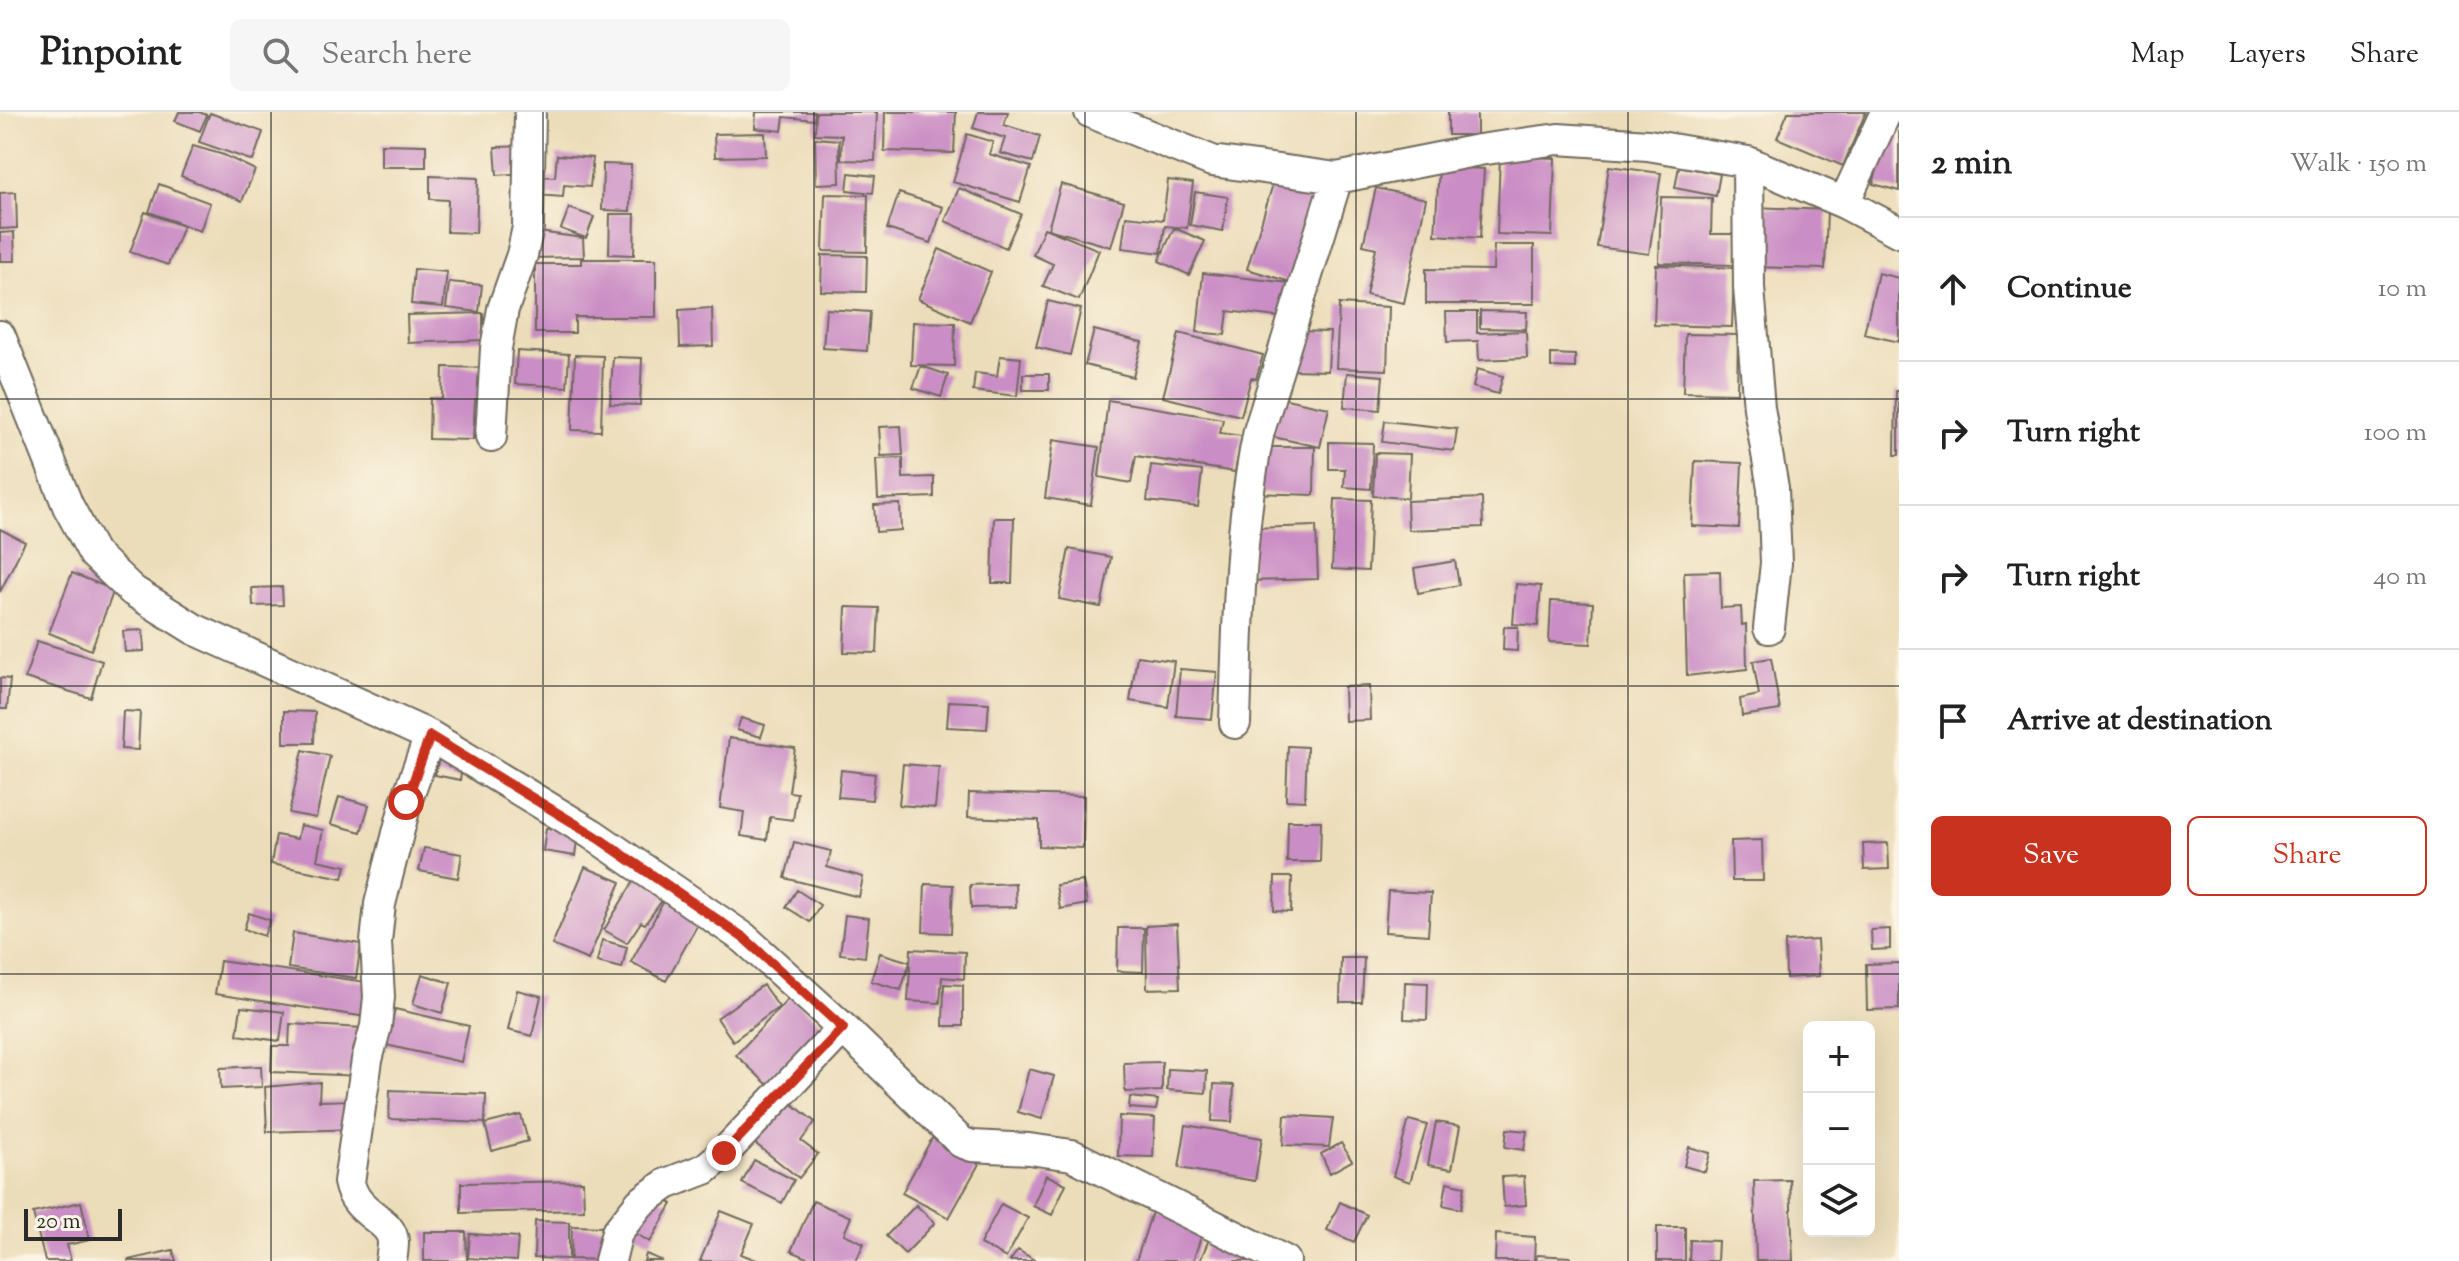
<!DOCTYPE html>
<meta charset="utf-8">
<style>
body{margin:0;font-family:"Sorts Mill Goudy",serif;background:#f6f6f6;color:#222}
.controls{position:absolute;right:24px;bottom:24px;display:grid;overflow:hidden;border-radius:12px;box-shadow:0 8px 32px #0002}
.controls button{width:72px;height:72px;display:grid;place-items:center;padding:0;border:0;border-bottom:2px solid #e0e0e0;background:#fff;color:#222;font:40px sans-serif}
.scale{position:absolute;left:24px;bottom:20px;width:98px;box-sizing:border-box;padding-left:8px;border:4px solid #2b2b2b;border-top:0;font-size:22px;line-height:28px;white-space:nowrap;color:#2b2b2b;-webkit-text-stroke:6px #fcf5e5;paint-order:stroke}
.stop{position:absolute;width:24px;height:24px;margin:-18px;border:6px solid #c8321e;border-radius:50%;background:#fff}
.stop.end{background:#c8321e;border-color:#fff;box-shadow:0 2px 8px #0008}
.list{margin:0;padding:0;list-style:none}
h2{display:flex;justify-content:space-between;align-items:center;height:104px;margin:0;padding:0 32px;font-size:34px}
h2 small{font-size:26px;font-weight:400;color:#767676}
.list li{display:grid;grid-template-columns:52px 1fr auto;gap:24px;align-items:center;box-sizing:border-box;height:144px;padding:0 32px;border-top:2px solid #e0e0e0}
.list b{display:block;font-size:30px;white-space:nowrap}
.list em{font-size:26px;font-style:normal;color:#767676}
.actions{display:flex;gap:16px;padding:24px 32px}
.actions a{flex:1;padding:18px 0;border:2px solid #c8321e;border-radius:12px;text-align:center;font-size:28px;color:#c8321e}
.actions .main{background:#c8321e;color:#fff}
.icon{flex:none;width:44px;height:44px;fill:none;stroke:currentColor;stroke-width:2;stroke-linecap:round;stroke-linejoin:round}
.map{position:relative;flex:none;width:1899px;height:1149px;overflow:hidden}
header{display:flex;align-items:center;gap:48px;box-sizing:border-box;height:112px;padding:0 40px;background:#fff;border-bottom:2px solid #e0e0e0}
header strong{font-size:38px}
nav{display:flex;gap:44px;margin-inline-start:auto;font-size:28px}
.search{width:560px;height:72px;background:#f6f6f6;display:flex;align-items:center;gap:20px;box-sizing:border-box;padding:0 28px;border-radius:12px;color:#767676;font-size:30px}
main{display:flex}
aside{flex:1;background:#fff}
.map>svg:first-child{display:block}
.building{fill:#ca8dc5}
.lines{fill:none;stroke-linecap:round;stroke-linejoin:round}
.minor-casing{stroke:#6f695d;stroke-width:34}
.minor{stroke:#fff;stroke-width:30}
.route{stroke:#c8321e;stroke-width:10}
.grid{fill:none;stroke:#2b2b2b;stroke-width:2;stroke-opacity:0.55}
</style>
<header>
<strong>Pinpoint</strong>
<div class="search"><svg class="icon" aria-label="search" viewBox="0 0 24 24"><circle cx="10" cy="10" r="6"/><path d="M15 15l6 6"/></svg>Search here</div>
<nav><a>Map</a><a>Layers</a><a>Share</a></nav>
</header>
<main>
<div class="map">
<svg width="1899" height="1149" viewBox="0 0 1899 1149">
<rect width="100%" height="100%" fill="#fcf5e5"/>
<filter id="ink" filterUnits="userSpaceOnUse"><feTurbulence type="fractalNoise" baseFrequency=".0125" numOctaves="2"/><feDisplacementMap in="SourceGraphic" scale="16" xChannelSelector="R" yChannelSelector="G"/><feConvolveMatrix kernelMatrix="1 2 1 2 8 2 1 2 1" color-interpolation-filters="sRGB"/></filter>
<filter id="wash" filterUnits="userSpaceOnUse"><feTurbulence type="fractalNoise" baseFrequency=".006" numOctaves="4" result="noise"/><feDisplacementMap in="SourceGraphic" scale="32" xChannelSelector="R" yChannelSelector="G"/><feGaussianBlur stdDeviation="1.8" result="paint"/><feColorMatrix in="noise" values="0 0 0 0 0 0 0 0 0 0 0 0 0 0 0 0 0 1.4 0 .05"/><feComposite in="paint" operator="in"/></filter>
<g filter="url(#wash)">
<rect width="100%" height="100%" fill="#ecddba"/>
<g id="blocks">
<path class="building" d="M179,0H199L207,3L200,19L175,9Z
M756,0H815L814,8L784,5L782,19L755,16Z
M816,0H877L875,49L841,48L842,23L815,22Z
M885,0H956L954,41L884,39Z
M978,0H1008L1004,13L1040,24L1033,50L1000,41L1005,26L973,16Z
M1448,0H1477V23H1448Z
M1788,0H1866L1843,54L1777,26Z
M1893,0H1899V79L1873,72Z
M210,1L263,20L253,49L199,30Z
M765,21L766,44L715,45L714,22Z
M967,22L993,30L989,42L1031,55L1020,90L953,70Z
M815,26L839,28L840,71L816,72Z
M381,32L426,33V55H381Z
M193,34L224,43L255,58L242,89L181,64Z
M523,34L526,61L497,63L495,35Z
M557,43L593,46L590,75L564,73L563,85L537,83L538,64L555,65Z
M1500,44L1555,46L1552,124L1497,122Z
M603,52L631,53L630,99L602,98Z
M1609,54L1661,61L1649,142L1597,135Z
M1679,54L1720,62L1716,84L1675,76Z
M1439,55L1484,57L1480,126L1435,123Z
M849,61L875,64L873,81L847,78Z
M1276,62L1323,77L1294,171L1247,157Z
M430,64L478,66L476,121L447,120L448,88L430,87Z
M1168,68L1193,71L1187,116L1165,114L1161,141L1122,136L1126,104L1163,108Z
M159,72L210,91L200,119L149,100Z
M1061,72L1124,90L1111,135L1048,117Z
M959,76L1021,102L1006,136L945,109Z
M1376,76L1426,87L1404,191L1366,183L1376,136L1363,133Z
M16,80L17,116L0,117V81Z
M1195,80L1228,85L1223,119L1190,113Z
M899,81L943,95L931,131L887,117Z
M825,82L868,83L867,140L823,139Z
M1661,85L1712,86L1711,122H1734L1733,153L1659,151Z
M1755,95L1827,98L1825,157L1753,155Z
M569,96L594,105L586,126L561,117Z
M145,100L183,114L168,153L130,140Z
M610,102H635L634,143L609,142Z
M1044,116L1099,138L1079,188L1043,174L1053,152L1033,143Z
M1174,116L1205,129L1189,163L1159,149Z
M531,119L583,126L584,145L530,146Z
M14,120L15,149H0V121Z
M1494,133H1534V192H1426V157L1493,158Z
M939,137L991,160L970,210L918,187Z
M822,143L867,144L866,180L821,179Z
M581,147H656V205H575V221H535V152H581Z
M1656,153L1734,156L1732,215L1654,213Z
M414,157L447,160L443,195L411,192Z
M1203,161L1290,171L1286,206L1228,199L1225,223L1197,220Z
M1878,161L1899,166V230L1864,222Z
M449,170L482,173L479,200L446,196Z
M1048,189L1081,197L1070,243L1036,235Z
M1339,192L1389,195L1387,258L1336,256Z
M712,196L713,234L680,235L679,198Z
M826,197L870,200L867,239L823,236Z
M1480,199L1527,200L1526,217L1480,216Z
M1446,200H1477V221L1526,219L1527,246L1479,248L1478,229L1447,230Z
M483,201V228L408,231L407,203Z
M913,210L955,211L954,254L911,253Z
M1094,218L1142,230L1133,265L1085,253Z
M1295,219L1330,220L1328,259L1293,258Z
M1179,221L1263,243L1256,267L1251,266L1241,304L1163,285Z
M1685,222L1738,223L1737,281L1683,280Z
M517,239L569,242L567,275L515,272Z
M1551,242L1575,243V256L1551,255Z
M575,243L603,244L601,319L572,318Z
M1000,244L1021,246L1017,284L973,279L975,261L997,264Z
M613,245L642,246L640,293L610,292Z
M921,254L948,263L941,285L913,276Z
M443,255L491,256L489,288L475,287L473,328L429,327L430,286L442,287Z
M1477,257L1503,264L1498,282L1473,275Z
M1347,261L1383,264L1380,298L1344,295Z
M1023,262H1049V278H1023Z
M1896,279H1899V343H1895Z
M1281,286L1329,296L1320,335L1273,325Z
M1108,288L1223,307L1220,321L1242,324L1235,360L1136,344L1131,371L1099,365Z
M1385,309L1457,317L1454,339L1382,330Z
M901,314L903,343L881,344L879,315Z
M1053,328L1099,335L1091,393L1045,386Z
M1329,330L1373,331L1371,377L1344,375L1345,357H1329Z
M1262,335H1315L1314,383L1255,381Z
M1375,341L1410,342L1408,386L1373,384Z
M903,346V366L934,365V385L878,387L876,347Z
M1695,349L1742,351L1739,416L1692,414Z
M1151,353L1202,359L1198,395L1147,389Z
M1482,386L1483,415L1408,418L1407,389Z
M1335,387L1371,388L1368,459L1332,457Z
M900,392L901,418L876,420L874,393Z
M994,406H1014L1012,471H992Z
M1316,414L1318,467L1252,469L1250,416Z
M0,417L25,430L0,480Z
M1069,437L1111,445L1101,495L1059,487Z
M1455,449L1459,473L1418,481L1414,456Z
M1720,459L1721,496L1741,495L1742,513L1746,512L1747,557L1687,564L1684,460Z
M72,461L114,478L91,538L49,521Z
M1516,472L1541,474L1538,514L1513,512Z
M282,475L283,493L253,494L252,476Z
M1551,489L1593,491L1591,532L1549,530Z
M846,495L879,496L877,541L844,540Z
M1504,515H1518L1517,539L1503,538Z
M143,518L144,539L125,540L123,519Z
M37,529L102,549L91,586L25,566Z
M1137,544L1174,549L1168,595L1130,589Z
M1771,546L1780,598L1742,604L1740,587L1759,583L1753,549Z
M1180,557L1217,560L1212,607L1176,604Z
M0,566L10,567L7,597H0Z
M1369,574L1370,608L1345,609L1344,575Z
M949,589L989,591L987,617L947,615Z
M123,599L140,600L138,638L121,637Z
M284,599L315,600L314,631H284Z
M741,606L765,613L761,625L737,618Z
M729,626L795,636L789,680L797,681L793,708L770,705L767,728L741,724L744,700L720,696Z
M1288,634L1307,635L1305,689L1286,688Z
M303,638L330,644L316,706L289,701Z
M439,646L463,651L460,668L435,663Z
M903,652L939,655L935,696L899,693Z
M841,658L875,662L872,688L838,685Z
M969,681L1084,684L1083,736L1039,734V708L968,705Z
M339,685L369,693L361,720L331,712Z
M1288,709H1321L1320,750H1287Z
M300,713L323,718L317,748L346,754L343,766L271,752L276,723L297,727Z
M546,716L578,720L575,744L543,739Z
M1762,728L1763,769H1732L1731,729Z
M794,730L831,739L827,755L863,765L859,785L785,766Z
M1888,731L1889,757L1864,758L1863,732Z
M424,736L462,742L458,766L419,759Z
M585,755L621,770L588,848L552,833Z
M640,759L669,779L645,812L641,810L627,831L604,818Z
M1275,765H1292L1291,800L1274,799Z
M1083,769L1087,792L1060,797L1056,773Z
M1015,771L1016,795L971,796L970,773Z
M925,772L953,773L951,821L923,820Z
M797,778L820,793L810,810L786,795Z
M1388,779L1431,781L1428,823L1385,820Z
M666,785L702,805L666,869L631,850Z
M249,801L270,808L264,824L244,817Z
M845,803L869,806L865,845L840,842Z
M1177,812L1180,876L1147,877L1146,814Z
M1118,816H1144L1143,860L1117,859Z
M1890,817V837L1872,838L1871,818Z
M293,821L361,832L356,866L288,856Z
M602,828L627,835L622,856L597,850Z
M1817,828L1819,864L1786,866L1785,830Z
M911,837L965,840L964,867L942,865L940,891L908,889Z
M880,841L910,850L901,878L871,869Z
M1341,846H1364L1362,890H1340Z
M220,849L373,871V906L215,882Z
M1899,851V897L1867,898L1866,852Z
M422,862L451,871L442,901L413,892Z
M1405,870L1428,871L1427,908L1404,907Z
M944,872L963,873V914H943Z
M763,873L779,895L733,929L717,906Z
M517,878L541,884L532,924L508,918Z
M791,884L823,914L768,973L736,943Z
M241,895L284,900L280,929L237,923Z
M395,897L469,914L461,950L386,933Z
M290,912L363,916L360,964L271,960L272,934H289Z
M1162,950V979L1125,980L1124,951Z
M261,954L262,975L221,977L220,956Z
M1029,957L1054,964L1042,1007L1018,1000Z
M1168,957L1207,959L1206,981L1167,978Z
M320,970L319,989L356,988L357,1017L267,1020L265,975Z
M1214,972L1234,973L1232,1010L1212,1009Z
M390,978L486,982L485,1011L389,1007Z
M780,982L815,1010L801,1029L818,1042L799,1066L747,1025Z
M1130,985L1158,988L1156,998L1129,996Z
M521,1003L528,1029L492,1039L485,1012Z
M1285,1003L1333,1006L1329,1035L1283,1033Z
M1119,1004L1155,1006L1153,1045L1118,1044Z
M1409,1008L1427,1013L1410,1070L1393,1064Z
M1436,1010L1460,1014L1452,1057L1428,1053Z
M1186,1013L1262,1026L1255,1069L1179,1056Z
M1507,1017L1527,1019L1524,1038L1505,1035Z
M932,1026L979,1052L949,1106L902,1081Z
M1341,1031L1352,1049L1330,1061L1321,1042Z
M1689,1035L1710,1041L1705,1060L1684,1054Z
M754,1048L794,1068L782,1091L742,1071Z
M1046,1063L1066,1072L1052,1103L1033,1094Z
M1524,1064L1526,1093L1504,1095L1502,1065Z
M1790,1068L1793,1149H1756L1754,1069Z
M583,1069L584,1098L461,1101V1071Z
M1447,1070L1465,1074L1461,1097L1443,1093Z
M652,1081L672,1092L650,1130L630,1118Z
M813,1089L851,1105L844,1122L864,1131L856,1149H815L791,1139Z
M81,1090L90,1128L67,1133L71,1149H45L33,1101Z
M1340,1090L1367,1103L1354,1130L1327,1118Z
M1001,1092L1028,1106L1006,1146L980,1132Z
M916,1093L935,1111L905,1142L886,1124Z
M1153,1097L1205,1113L1193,1149H1136Z
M721,1099L754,1112L741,1142L759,1149H700Z
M535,1109L569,1110V1147L534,1146Z
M572,1114L606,1115L605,1148L571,1147Z
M1657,1115H1685V1149H1657Z
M424,1120H466L467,1149H424Z
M470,1122L518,1125L516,1149L468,1146Z
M1496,1122L1535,1125L1534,1149H1495Z
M1209,1127L1262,1149H1200Z
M1690,1128L1718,1129L1717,1149H1689Z
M173,1138L176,1149H128V1148Z
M1018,1138L1036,1149H1010Z
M646,1142L663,1149H644Z
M1537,1143L1570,1145V1149H1536Z"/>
</g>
</g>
<g filter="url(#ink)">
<use href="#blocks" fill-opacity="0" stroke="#6f695d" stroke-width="2"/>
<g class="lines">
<g class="minor-casing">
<path id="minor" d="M1090,0L1212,49L1337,66L1479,38L1558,27L1648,33L1748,50L1844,91L1899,120
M1748,50L1749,176L1759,296L1773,376L1776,451L1769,516
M1844,91L1886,0
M0,224L68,394L94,442L133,479L194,517L430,624L592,722L744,826L843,916L961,1030L972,1034L1029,1037L1072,1043L1285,1149
M491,325L496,236L503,197L522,143L528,115L530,0
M1235,611C1238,514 1239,414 1259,319L1337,66
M391,1149C392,1143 393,1136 393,1130C392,1106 355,1103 349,1070L367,948L376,914L379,885L376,830L380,792L406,690L430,624
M610,1149L617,1120L640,1091L666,1072L705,1057L724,1041L843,916"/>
</g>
<use href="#minor" class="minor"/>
</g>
</g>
<g class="lines" filter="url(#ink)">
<path class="route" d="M406,690L430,624L592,722L744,826L843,916L724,1041"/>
</g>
<path class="grid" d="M271,0V1149M543,0V1149M814,0V1149M1085,0V1149M1356,0V1149M1628,0V1149M0,287H1899M0,574H1899M0,862H1899"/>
</svg>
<div class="controls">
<button>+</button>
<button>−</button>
<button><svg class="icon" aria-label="layers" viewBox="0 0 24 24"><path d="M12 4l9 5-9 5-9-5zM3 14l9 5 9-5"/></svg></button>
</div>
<div class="scale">20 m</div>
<div class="stop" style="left:406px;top:690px"></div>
<div class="stop end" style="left:724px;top:1041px"></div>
</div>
<aside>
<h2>2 min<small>Walk · 150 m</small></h2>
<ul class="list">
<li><svg class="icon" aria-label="ahead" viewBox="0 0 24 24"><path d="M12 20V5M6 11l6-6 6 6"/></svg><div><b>Continue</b></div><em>10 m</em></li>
<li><svg class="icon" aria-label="right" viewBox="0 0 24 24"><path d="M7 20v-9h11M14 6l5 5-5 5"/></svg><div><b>Turn right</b></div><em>100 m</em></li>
<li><svg class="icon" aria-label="right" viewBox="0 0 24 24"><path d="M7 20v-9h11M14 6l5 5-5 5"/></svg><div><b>Turn right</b></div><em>40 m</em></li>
<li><svg class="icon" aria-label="arrive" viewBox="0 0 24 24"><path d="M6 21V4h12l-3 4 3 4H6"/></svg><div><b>Arrive at destination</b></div></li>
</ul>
<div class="actions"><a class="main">Save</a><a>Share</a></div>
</aside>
</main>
